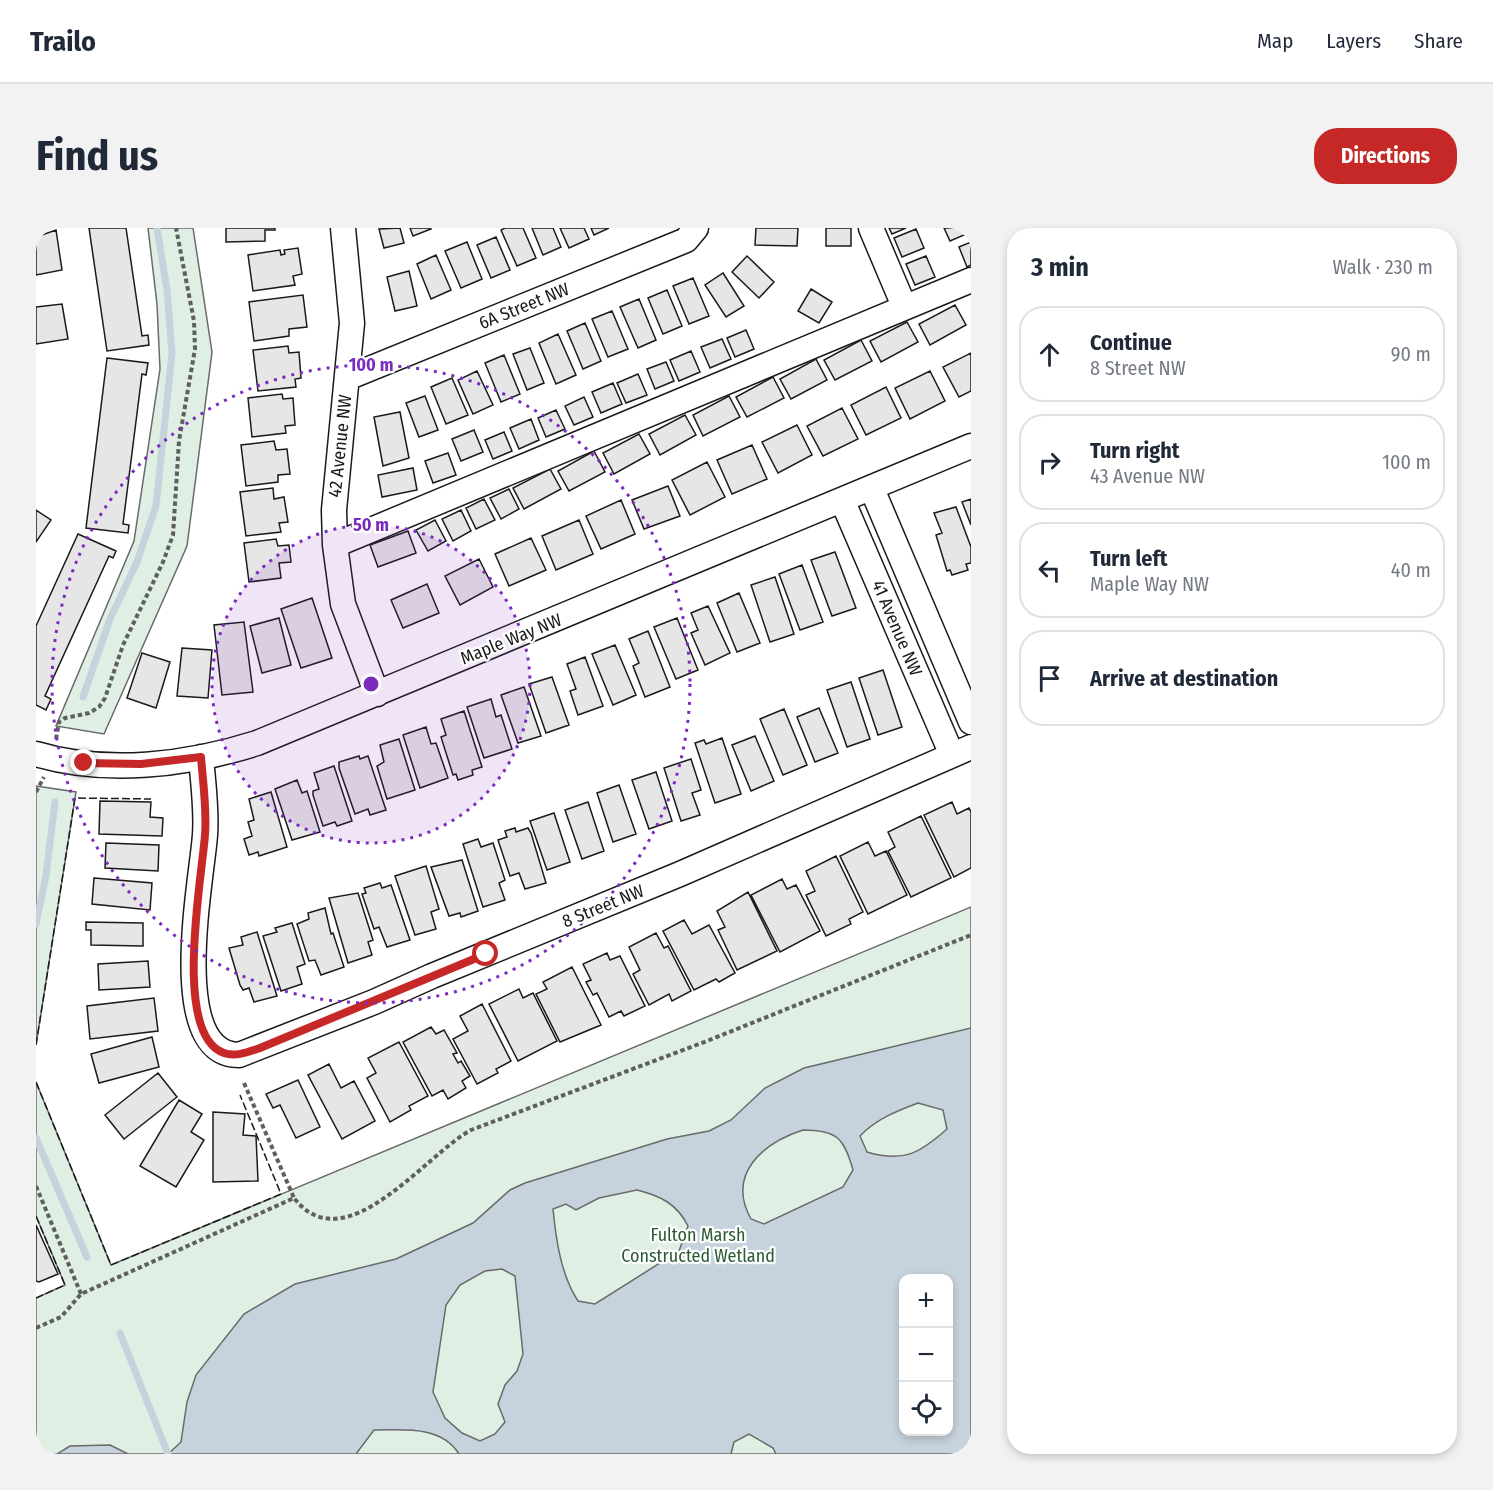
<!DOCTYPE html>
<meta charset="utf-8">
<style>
body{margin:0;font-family:"Fira Sans Condensed",sans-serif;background:#f2f2f3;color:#1f2937}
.controls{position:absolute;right:18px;bottom:18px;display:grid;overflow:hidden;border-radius:12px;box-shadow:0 3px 9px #0003}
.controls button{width:54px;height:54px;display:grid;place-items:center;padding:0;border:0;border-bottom:2px solid #e0e1e3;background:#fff;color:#1f2937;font:30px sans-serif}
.stop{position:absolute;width:18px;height:18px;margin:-14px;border:4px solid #c62828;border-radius:50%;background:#fff}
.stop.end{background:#c62828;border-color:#fff;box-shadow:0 2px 6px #0008}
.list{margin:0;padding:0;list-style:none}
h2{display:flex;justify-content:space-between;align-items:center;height:78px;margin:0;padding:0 24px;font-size:26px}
h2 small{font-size:20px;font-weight:400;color:#747a83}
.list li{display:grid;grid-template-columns:39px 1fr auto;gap:18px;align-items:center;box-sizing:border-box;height:96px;margin:0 12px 12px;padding:0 12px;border:2px solid #e0e1e3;border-radius:24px}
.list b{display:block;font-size:22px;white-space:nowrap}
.list p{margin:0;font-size:20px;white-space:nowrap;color:#747a83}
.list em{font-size:20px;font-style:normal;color:#747a83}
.icon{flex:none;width:33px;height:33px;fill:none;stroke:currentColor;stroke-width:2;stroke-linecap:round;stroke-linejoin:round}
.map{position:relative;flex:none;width:935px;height:1226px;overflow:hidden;border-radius:24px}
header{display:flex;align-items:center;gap:36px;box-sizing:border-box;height:84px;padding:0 30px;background:#fff;border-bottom:2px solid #e0e1e3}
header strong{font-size:28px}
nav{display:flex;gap:33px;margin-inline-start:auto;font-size:21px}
.intro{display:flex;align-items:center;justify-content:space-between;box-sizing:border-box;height:144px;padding:0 36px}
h1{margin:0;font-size:42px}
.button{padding:15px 27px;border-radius:24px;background:#c62828;color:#fff;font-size:21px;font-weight:700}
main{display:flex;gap:36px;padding:0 36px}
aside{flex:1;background:#fff;border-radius:24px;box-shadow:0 3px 9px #0003}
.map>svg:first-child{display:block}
.green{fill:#e0efe3;stroke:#6a6a6a;stroke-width:1.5;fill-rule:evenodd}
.water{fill:#c6d2dc;stroke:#6a6a6a;stroke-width:1.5;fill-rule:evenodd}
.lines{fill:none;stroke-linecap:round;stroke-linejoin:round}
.stream{stroke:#c6d2dc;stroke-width:7}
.building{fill:#e6e6e6;stroke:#1a1a1a;stroke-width:1.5}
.minor-casing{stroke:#1a1a1a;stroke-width:27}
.path{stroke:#5f5f5f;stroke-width:4;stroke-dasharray:4.5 3;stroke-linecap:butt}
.minor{stroke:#fff;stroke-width:24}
.fence{stroke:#1a1a1a;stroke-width:1.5;stroke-dasharray:8 3;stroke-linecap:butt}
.route{stroke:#c62828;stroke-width:8}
.ring{fill:none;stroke:#7b2cbf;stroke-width:3;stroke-dasharray:3 6}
.labels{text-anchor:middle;stroke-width:4.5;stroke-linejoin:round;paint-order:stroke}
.street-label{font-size:18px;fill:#1a1a1a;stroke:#fff}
.park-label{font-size:18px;fill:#2b5a34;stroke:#fff}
.centre{fill:#7b2cbf;stroke:#fff;stroke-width:3}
.ring-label{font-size:18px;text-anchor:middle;font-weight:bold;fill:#7b2cbf;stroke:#fff;stroke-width:4.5;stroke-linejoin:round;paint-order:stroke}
</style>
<header>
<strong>Trailo</strong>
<nav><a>Map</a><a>Layers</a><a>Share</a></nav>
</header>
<div class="intro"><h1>Find us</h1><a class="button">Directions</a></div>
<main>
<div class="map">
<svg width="935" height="1226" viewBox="0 0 935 1226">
<rect width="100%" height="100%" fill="#fff"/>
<path class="green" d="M112,0H157L176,124L151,318L68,506L20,498L98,313L124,141L121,76Z
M0,558L40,564L0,817Z
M935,679V1226H0V1070L29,1057L0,988V854L75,1037ZM868,1050H912V1204H868Z"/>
<path class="water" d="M935,800V1226H740L737,1220L713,1206L698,1214L695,1226H423C405,1197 367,1202 338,1202L320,1226H132L145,1214L151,1174L160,1147L208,1086L259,1056L360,1031L437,995L474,962L489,955L631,911L673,903L695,892L729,860L768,840ZM882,875L907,882L911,901C884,925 868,935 831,924L824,908C840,891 861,883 882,875ZM767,902C801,902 808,910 817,942L807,959L728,996L715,991C690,946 727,915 767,902ZM601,962C625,968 641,976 652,998L643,1023L559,1076L542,1073C525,1047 520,1012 517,981L530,976L540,982L563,970ZM466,1041L479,1048L487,1126L481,1143L469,1157L462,1176L469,1194L459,1206L444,1213L426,1205L409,1190L397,1164L410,1077L424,1057L449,1043ZM912,1050V1204H868V1050Z
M74,1217L92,1226H21L34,1218Z"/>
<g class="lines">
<path class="stream" d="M47,469L74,391L101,334L120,278L136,125L131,62L121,0
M0,696L10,648L19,574
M0,910L51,1029
M84,1105L132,1226"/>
</g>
<path class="building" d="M53,0H90L106,108L112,107L113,117L71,123Z
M190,0H239V2H229V13L190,14Z
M364,0L368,15L348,20L343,1Z
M374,0H394L395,1L377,8Z
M469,0H487L500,30L481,38L465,2Z
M496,0H517L525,19L507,27Z
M524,0H548L553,11L533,20Z
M555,0H573L558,7Z
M720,0H762L761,18L719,17Z
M790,0H815V18H790Z
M853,0H870L856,6Z
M908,0H935V4L914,13Z
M880,1L888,20L866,29L858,10Z
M20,2L26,42L0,47V9Z
M460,9L474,42L455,50L441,17Z
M431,14L446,51L425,60L409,23Z
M935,14V37L931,39L923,19Z
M262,20L266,46L257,48L259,57L217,63L212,27L244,22L245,27L249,26L248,22Z
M400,27L415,62L395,71L381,36Z
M711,28L738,54L723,70L696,44Z
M890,28L899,49L879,57L870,36Z
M373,43L381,78L359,83L351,49Z
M687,45L708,78L690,89L669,57Z
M657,50L673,88L653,96L637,58Z
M775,61L796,74L783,95L762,83Z
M631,62L646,98L627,106L612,70Z
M267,67L271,99L253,101V108L218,113L213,74Z
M603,71L620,112L602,120L584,79Z
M26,76L32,111L0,116V79Z
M919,77L930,97L894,117L883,96Z
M576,83L592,121L572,129L556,91Z
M871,94L882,114L845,134L834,113Z
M549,95L565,133L547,141L531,103Z
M710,102L718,121L699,129L691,110Z
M522,106L540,147L520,156L503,115Z
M686,111L695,131L674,140L665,119Z
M825,112L836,133L799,152L788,132Z
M252,118L253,125L263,124L265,150L259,151L260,159L222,163L217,122Z
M494,120L508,155L491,162L477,126Z
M655,123L664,144L643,153L634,132Z
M935,125V163L923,169L907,139Z
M468,127L484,166L465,174L449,135Z
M71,130L112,135L110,147L106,146L87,296L93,297L92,305L50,300Z
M780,131L791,152L755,171L744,151Z
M630,134L638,153L619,161L611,141Z
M441,143L457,177L437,186L422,152Z
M894,143L909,173L874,191L859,160Z
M602,146L611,167L590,175L581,155Z
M737,149L748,170L711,189L700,169Z
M416,150L432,187L410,196L395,159Z
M577,155L586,176L565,185L556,164Z
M850,159L865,190L830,207L815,177Z
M246,166L247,171L257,170L259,197L249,198L250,205L216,209L212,170Z
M389,168L402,202L383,209L370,175Z
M693,168L704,189L667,208L657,187Z
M548,169L557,189L538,197L529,178Z
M806,180L822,211L787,228L771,198Z
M520,182L529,201L510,209L502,190Z
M364,184L373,230L347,238L338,189Z
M649,187L660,207L624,227L613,206Z
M495,191L503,212L483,221L474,200Z
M761,197L776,227L742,245L726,214Z
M438,202L447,224L425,233L416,211Z
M468,204L476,223L457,231L449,212Z
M603,206L614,226L578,246L567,225Z
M238,213L240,222L251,221L254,246L242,247V254L210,258L205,217Z
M716,217L731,251L696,266L681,232Z
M558,223L569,244L533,263L522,243Z
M412,225L420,247L397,255L389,233Z
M671,234L689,269L654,287L636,252Z
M377,240L381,262L346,269L342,247Z
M514,241L525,261L488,281L477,260Z
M632,258L644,288L608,301L596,272Z
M237,260L238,271L248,269L252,294L243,295L245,304L210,308L204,264Z
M473,261L483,281L465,291L454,270Z
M448,271L459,292L440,301L430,280Z
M935,271V297L926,274Z
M585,272L599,306L565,321L550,288Z
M920,279L935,319V335L930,336L932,342L916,347L914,342L911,343L900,307L906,305L898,285Z
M0,282L15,292L0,314Z
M425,282L435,303L417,313L406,291Z
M399,292L410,313L392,323L380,302Z
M543,292L557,326L520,342L506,308Z
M372,303L380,325L342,339L334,317Z
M42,306L80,323L77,330L73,328L9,468L15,471L10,482L0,477V398Z
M495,310L510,342L473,358L459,326Z
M240,311L242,318L253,317L255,334L243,335L245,350L213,354L208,315Z
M799,324L820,380L796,388L775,332Z
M443,331L457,359L424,377L409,348Z
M766,337L787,394L764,402L743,346Z
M739,349L758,406L734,414L715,357Z
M391,356L403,385L367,400L355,372Z
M703,365L724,415L701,424L681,375Z
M276,370L296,430L265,440L245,381Z
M672,378L694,425L669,437L655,405L662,402L655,385Z
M243,390L255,437L226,445L214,398Z
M641,390L662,442L640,451L618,399Z
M208,394L217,464L186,467L178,397Z
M612,403L634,459L609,469L597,438L603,435L593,411Z
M579,417L600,467L577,477L556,426Z
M146,420L176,422L172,470L141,468Z
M106,425L134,434L120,480L91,470Z
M549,429L567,478L542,487L534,463L540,461L531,436Z
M847,442L866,499L842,507L823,450Z
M516,449L533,497L510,505L493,456Z
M815,454L834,511L811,519L791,462Z
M488,459L505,508L482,515L465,467Z
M455,471L460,489L465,487L476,521L448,530L431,479Z
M783,480L802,525L779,534L761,489Z
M748,481L771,537L747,547L724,491Z
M428,483L446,539L436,542L437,547L422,552L420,546L417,547L405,509L410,507L405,491Z
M390,499L395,516L400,515L412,550L384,560L367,507Z
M719,508L738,553L715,563L696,517Z
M686,510L705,566L679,575L659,515L668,512L670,516Z
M363,511L379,562L351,571L341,538L348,534L344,517Z
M323,528L324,531L332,528L350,582L334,587L332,581L319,586L303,540V534Z
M655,531L665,562L656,565L664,587L645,593L628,540Z
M298,538L316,593L301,598L299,594L287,598L277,567V563L283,561L278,545Z
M620,544L636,593L613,601L596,552Z
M261,552L266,565L271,563L284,604L256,612L239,561Z
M583,557L600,606L577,614L561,565Z
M235,564L251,619L223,628L222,624L213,627L208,611L216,608L212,594L218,592L213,571Z
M64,573L115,574L114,589L127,590L126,608L63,606Z
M552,574L568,623L546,631L529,582Z
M916,574L921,586L933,580L935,584V640L918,649L888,587Z
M518,585L534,634L511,642L494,593Z
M885,588L915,650L875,669L852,623L859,619L852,604Z
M479,600L480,604L492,600L495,605L510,655L489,661L483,645L474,648L462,612L471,609L469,603Z
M442,611L445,619L457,615L469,652L463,655L469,672L447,679L427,616Z
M832,614L839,628L850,623L871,667L832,686L804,628Z
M70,615L123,617L122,643L69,640Z
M800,628L827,684L813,691L815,696L790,708L770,667L779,663L770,643Z
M426,632L442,683L425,689L424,685L413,688L395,639Z
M390,638L403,681L395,684L400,701L379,707L359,648Z
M58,650L116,655L114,682L56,676Z
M746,651L751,661L760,657L784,703L744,724L715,667Z
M344,655L346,660L355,657L374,712L351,719L343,699L338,701L326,666L330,665L328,660Z
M712,664L741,723L701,742L682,702L689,699L681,683Z
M322,665L337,712L332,714L336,727L312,735L293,670Z
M289,680L295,706L297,705L308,739L285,747L279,732L273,733L261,696L273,691L272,685Z
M648,692L656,706L673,697L699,745L683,754L680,751L658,762L627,703Z
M50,694L107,695V718L55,717V702H50Z
M256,695L269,736L261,739L266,756L245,763L227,708L241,704L239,700Z
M221,704L241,768L218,774L213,760L207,762L204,757L193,720L207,717L205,709Z
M620,705L628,720L632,718L655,763L636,773L633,766L613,777L597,746L604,742L593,719Z
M571,725L574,732L584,728L609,778L588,788L585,783L573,789L561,765L557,767L550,754L555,752L547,736Z
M112,733L114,759L63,762L62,736Z
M536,739L565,797L524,814L500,766L511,761L507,754Z
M483,761L487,770L497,765L521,813L482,833L453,776Z
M118,770L122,803L54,811L51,778Z
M446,776L475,833L460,841L462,845L441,856L417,811L432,803L424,788Z
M395,799L400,806L408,802L421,825L417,826L422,835L425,833L434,848L426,853L430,860L412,871L407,862L396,868L367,814Z
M116,809L123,839L63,855L55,826Z
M363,814L392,868L373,878L375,882L354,894L331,850L340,845L332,830Z
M293,836L305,860L318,853L339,893L306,911L272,847Z
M122,845L141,869L88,911L69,887Z
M262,852L284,899L260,910L244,877L237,880L230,866Z
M143,872L166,886L155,904L168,912L140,959L104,938Z
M177,884L209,886L207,907L220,908L222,953L177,954Z
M0,997L22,1046L3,1054L0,1053Z"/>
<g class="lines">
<g class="minor-casing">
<path id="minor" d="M307,0L316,95L298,282L299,317L307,376L341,466
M835,0L868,78
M311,150L643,15L650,12L660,0
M836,261L935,494
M807,274L916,527
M299,317L935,52
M0,526C70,547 152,537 221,515L935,218
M165,529C167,555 171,582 169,607C166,651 130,827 203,827L338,774L396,748L644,646L935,519"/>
</g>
<path class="path" d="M20,511L23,494L29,490L53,485L63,479L69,470L87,417L127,334L137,307L143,213L159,121L158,93L140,0
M0,564L8,549
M208,855L258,970
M0,958L45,1066
M0,1100L25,1089L45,1066L258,970C309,1036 390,926 435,902L671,813L935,707"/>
<use href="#minor" class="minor"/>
<path class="fence" d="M0,817L39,570L115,571
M0,854L75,1037L245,966L204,867
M0,988L29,1057L0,1070"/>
</g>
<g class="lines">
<path class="route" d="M48,535L105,536L165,529C167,555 171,581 169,607C166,649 136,807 188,825C200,829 212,824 224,820L450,726"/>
</g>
<circle cx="335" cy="456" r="159" fill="#7b2cbf" fill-opacity=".12"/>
<g class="ring">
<circle cx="335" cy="456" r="159"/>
<circle cx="335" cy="456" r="319"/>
</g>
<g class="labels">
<g class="street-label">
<text transform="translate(488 78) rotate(-22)" y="6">6A Street NW</text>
<text transform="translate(304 218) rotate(-84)" y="6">42 Avenue NW</text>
<text transform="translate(861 400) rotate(67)" y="6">41 Avenue NW</text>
<text transform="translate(475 411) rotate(-22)" y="6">Maple Way NW</text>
<text transform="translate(567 678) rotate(-22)" y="6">8 Street NW</text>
</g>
<g class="park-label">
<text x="662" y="1013">Fulton Marsh<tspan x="662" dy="21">Constructed Wetland</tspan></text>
</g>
</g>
<circle cx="335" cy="456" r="9" class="centre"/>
<g class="ring-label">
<text x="335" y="143">100 m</text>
<text x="335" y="303">50 m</text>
</g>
</svg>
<div class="controls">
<button>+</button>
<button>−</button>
<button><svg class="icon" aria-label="locate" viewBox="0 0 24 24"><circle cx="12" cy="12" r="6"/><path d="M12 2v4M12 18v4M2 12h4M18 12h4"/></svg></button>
</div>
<div class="stop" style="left:450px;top:726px"></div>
<div class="stop end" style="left:48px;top:535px"></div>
</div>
<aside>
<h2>3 min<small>Walk · 230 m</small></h2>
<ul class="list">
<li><svg class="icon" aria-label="ahead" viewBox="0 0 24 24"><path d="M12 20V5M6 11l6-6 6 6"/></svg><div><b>Continue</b><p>8 Street NW</p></div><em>90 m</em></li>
<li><svg class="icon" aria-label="right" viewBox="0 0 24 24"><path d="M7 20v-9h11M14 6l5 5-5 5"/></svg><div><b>Turn right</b><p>43 Avenue NW</p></div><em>100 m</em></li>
<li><svg class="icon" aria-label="left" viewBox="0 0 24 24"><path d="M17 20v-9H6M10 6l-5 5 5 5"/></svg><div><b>Turn left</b><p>Maple Way NW</p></div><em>40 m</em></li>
<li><svg class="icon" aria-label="arrive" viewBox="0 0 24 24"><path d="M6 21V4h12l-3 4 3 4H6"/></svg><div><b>Arrive at destination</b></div></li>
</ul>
</aside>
</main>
